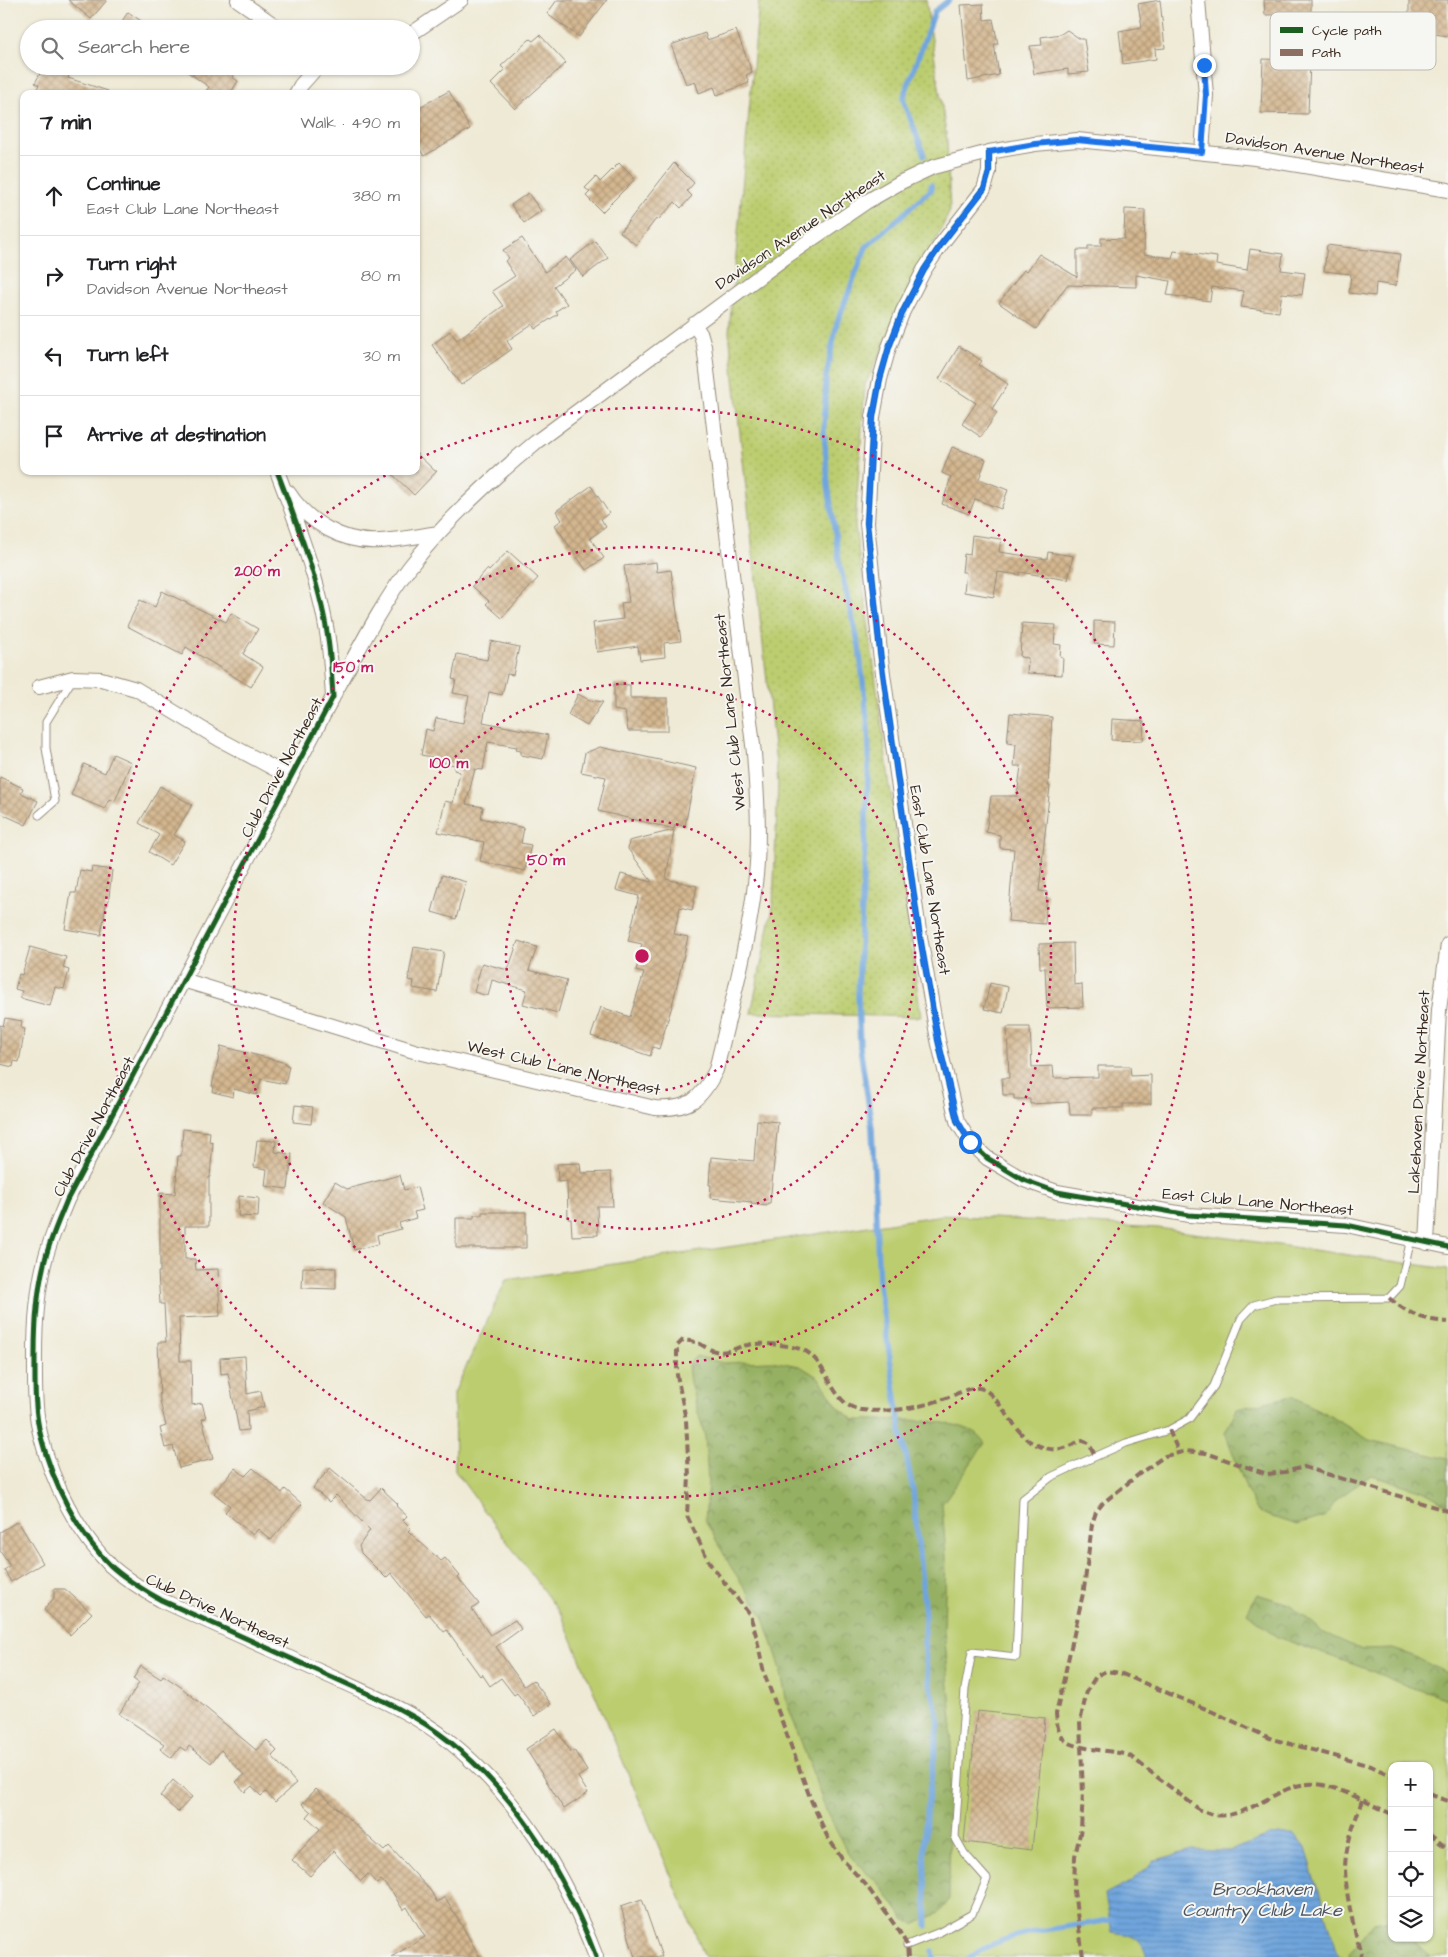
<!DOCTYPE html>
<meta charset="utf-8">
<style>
body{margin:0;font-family:"Architects Daughter",sans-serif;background:#f6f6f6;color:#202124}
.controls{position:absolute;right:15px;bottom:15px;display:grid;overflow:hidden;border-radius:10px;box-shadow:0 1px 4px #0004}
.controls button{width:45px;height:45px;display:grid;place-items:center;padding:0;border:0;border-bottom:1px solid #e0e0e0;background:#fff;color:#202124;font:25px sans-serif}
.stop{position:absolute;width:15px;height:15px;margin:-11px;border:4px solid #1a73e8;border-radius:50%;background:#fff}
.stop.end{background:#1a73e8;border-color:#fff;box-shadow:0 1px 5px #0008}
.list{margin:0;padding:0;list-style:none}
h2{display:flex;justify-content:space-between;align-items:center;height:65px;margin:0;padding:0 20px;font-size:21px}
h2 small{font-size:16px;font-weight:400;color:#757577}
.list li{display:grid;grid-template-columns:32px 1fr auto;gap:15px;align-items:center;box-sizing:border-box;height:80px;padding:0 20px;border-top:1px solid #e0e0e0}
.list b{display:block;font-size:19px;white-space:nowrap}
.list p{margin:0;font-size:16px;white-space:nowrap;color:#757577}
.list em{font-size:16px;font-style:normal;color:#757577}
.icon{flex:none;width:28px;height:28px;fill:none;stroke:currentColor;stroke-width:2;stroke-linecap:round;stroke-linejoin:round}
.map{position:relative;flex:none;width:1448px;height:1957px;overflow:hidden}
.search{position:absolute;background:#fff;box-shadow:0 1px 4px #0004;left:20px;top:20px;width:400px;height:55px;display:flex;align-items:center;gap:12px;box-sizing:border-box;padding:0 18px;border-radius:28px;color:#757577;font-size:19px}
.panel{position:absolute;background:#fff;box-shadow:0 1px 4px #0004;left:20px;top:90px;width:400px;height:385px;border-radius:10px}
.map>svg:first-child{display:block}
.green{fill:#bccd70;stroke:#7c7c47;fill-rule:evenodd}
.forest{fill:url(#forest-crowns);stroke:#686d40}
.park{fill:url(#park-dots);stroke:#7c7c47}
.water{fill:url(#water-rules);stroke:#55687e}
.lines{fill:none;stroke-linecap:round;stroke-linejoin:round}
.stream{stroke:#6fa5dd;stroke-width:5.5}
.building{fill:url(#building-cross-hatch)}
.service-casing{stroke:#958a7a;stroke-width:9}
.minor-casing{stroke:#958a7a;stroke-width:16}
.service{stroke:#fff;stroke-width:7}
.minor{stroke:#fff;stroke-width:14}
.quiet{stroke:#8d6e63;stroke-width:4;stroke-dasharray:8 4;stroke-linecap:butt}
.cycleway-casing{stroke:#f6f6f2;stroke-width:8}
.cycleway{stroke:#1b5e20;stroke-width:5}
.route{stroke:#1a73e8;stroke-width:6}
.ring{fill:none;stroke:#c2185b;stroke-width:2.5;stroke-dasharray:2.5 5}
.labels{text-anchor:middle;stroke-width:4;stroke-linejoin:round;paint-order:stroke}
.street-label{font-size:16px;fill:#3b2a1e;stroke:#f6f6f2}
.water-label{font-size:18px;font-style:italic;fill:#4d5561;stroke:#f6f6f2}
.key{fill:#f6f6f2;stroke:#beb9b2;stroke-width:1}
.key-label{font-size:14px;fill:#3b2a1e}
.centre{fill:#c2185b;stroke:#f6f6f2;stroke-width:2.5}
.ring-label{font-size:15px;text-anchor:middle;font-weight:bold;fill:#c2185b;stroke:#f6f6f2;stroke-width:4;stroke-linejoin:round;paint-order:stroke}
</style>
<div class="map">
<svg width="1448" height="1957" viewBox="0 0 1448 1957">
<defs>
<pattern id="forest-crowns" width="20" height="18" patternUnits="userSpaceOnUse" patternTransform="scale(1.25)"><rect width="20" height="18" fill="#95b062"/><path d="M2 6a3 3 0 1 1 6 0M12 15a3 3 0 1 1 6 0" fill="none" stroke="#7b8f50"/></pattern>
<pattern id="park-dots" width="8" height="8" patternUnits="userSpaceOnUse" patternTransform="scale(1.25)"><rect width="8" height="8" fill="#bccd70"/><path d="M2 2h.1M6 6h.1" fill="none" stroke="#a2b061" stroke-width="1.8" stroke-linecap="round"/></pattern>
<pattern id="water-rules" width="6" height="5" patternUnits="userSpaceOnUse" patternTransform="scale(1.25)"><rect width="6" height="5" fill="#6fa5dd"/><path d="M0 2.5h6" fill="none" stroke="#5c87b3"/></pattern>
<pattern id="building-cross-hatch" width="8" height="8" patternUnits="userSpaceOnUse" patternTransform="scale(1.25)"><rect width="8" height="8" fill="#d4b790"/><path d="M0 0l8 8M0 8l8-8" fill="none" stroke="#ad9575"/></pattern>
</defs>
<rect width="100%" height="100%" fill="#f6f6f2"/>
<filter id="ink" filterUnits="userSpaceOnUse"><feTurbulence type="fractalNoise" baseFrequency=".02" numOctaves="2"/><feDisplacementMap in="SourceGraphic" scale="10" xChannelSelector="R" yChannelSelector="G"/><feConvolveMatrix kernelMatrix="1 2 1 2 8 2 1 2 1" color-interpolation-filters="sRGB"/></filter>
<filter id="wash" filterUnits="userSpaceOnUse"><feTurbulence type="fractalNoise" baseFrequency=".0096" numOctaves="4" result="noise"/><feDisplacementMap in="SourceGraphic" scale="20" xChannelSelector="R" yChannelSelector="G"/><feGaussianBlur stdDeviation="1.12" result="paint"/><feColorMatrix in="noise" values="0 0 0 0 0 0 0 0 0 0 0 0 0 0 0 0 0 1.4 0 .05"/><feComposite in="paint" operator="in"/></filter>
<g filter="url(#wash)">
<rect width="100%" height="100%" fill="#efead5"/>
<path class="green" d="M943,1215L1158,1228L1448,1269V1957H705L562,1616L455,1471L454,1393L506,1280ZM1392,1766H1429V1938H1392Z"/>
<path class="forest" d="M696,1356L723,1363L771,1361L800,1366L819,1378L838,1407L854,1420C886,1420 946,1417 974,1432C979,1435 982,1440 985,1443L942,1504L946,1557L944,1630L952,1719L950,1788L949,1900L939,1913L915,1924L904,1919L882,1887L848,1854L826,1810L787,1703L779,1663L763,1615L731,1567L705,1520L708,1481L705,1437L690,1383L688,1365Z
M1292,1396L1330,1416L1369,1440L1448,1459V1505L1423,1491L1371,1475L1337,1499L1326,1516L1296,1525L1258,1512L1247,1491L1225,1432L1237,1409Z
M1257,1594L1289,1604L1322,1632L1362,1650L1393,1649L1413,1656L1448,1674V1699L1407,1686L1369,1670L1277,1637L1247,1613Z
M1390,1920L1392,1938H1410L1431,1957H1350L1349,1953L1374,1923Z"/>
<path class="park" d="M759,0H926L947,140L950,211L865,385L855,526L921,1017L751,1013L773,907L778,783L729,332Z"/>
<path class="water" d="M1295,1834L1306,1848L1339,1957H1147C1140,1936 1132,1935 1112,1932L1105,1895L1130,1882L1156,1860L1192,1850L1229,1851L1268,1836Z"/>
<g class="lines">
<path class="stream" d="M924,155L903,99L935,11L949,0
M927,1926L924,1850L926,1815L939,1722L927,1669L924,1642L925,1615L913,1490L901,1431L879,1285L872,1128L860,1047L858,993L869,754L868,727L859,646L840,566L828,485L824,431L826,377L837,323L866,247L932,189L931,185
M933,1951L934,1957
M970,1957C1007,1929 1065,1929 1109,1920H1116"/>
</g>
<g id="blocks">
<path class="building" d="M68,0H107L91,19Z
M557,0H607L579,37L547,14Z
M1160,0L1165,48L1155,49L1156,59L1123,64L1119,31L1142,27L1138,4Z
M1264,0H1311V14L1265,15Z
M1409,0H1448V36L1428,33V42H1414V55L1375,54L1376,16L1409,17Z
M983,4L984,20L993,19L998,44H994L999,75L968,81L961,5Z
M128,12L153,29H117Z
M736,30L752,72L746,75L749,83L717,95L714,87L699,93L695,81L686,84L671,45L705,33L707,40Z
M1067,30L1080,39H1084L1089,72L1068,74V69L1034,74L1030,46L1042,45L1041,37L1061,34Z
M540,35L566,63L515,109L491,84L505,70L501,66L530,39L533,41Z
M1263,59L1310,61L1308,114L1261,113Z
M44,66H56L70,73L68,78L108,91V94H34L39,85L35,83Z
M179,66H240L232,77L238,81L230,94H204L209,87Z
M449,91L470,129L424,156L416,143V109Z
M619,163L635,179L602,212L586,196L590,192L585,188L596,177L600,182Z
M674,163L694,183L687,191L692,196L681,208L675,202L658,220L656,219L636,245L620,232Z
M528,193L541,211L524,223L511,205Z
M1125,209L1145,210L1144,254L1172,258L1174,251L1217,257L1216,265L1247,270L1250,249L1283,254L1281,270L1305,273L1302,295L1282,293L1279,312L1241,307L1244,291L1212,287L1210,301L1167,295L1170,281L1136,275V287L1067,285L1036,329L999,303L1024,270L1027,271L1039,254L1077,277V250H1088V246H1101V238L1124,239Z
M522,238L545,272L566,257L576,270L554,286L567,304L556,311L558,314L535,329L532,324L507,341L512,349L461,385L432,345L450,331L457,340L503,306L492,291L515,276L505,261L509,258L503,250Z
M595,241L608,258L583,277L570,260Z
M1327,245L1400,254L1396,286L1376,283L1375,296L1349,293L1351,274L1324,271Z
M959,346L982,361L979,365L1008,384L992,409L997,413L981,437L962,424L976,403L939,379Z
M952,447L986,459L979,479L1008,490L1001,509L975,499L969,514L942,504L951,477L942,473Z
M416,453L435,471H437L414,495L389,471H416Z
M591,486L609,513L601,519L606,527L590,538L604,558L586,570L555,525L562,520L556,511Z
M972,535L1001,539L999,552L1047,559L1048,552L1073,556L1068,580L1020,572V575L998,572L994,597L964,592L966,572H962L964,554L970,555Z
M508,551L538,578L502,618L486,604L489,601L472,586L487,569L489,571Z
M656,562L657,572L671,570L681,641L664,643L665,657L640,660L638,646L597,652L593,623L623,619L621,603L629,602L624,566Z
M162,591L226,622L231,613L258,629L243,654L263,667L251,687L186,647L182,655L127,626L140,600L155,607Z
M1094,621L1115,622L1114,645L1094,644Z
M1022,623L1056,625L1054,644L1061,645L1060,657L1063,658L1062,675L1027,673L1028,658L1020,657Z
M491,641L519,647L513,675L507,674L502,695L489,692L483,722L548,735L543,759L521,755V751L516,750L517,747L488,742L483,770L475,769L466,804L483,807L481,818L524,828L521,843L531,845L525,871L480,861L484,842L438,832L445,801L453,803L460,772L454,770L455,765L436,761L437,758L421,755L426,729L433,731L436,718L463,723L469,696L453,693L456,680L452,679L457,654L487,660Z
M614,684L630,685V698H668V731H628L625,712L614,710Z
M578,694L589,700L603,702L587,726L568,715Z
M1010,713L1052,717L1048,786H1050L1039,891L1047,892L1045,924L1008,921L1014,849L1000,848V835L986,832L991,796H1017L1021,766H1014L1016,744L1007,743Z
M1112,719L1144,721L1143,741L1111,740Z
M600,747L696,768L685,826L675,824L674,829L598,811L606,777L581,772L585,753Z
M113,754L131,762L115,801L109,799L105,809L71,795L84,764L105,773Z
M0,777L23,788L21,793L38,801L26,825L0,813Z
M160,786L192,805L174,835L185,841L170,865L149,852L159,835L139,823Z
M674,830L666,879L697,886L692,910L680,907L674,934L688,937L672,1006L659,1049L653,1047L650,1056L591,1036L601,1007L630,1017L644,973L636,971L642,944L628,941L639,896L616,890L621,874L652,882L628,849L629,841Z
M92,867L112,870L108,905H106L101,935L65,929L71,893H76L80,870L91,872Z
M442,875L466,882L456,919L432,912Z
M518,941L537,947L529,970L567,980L558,1013L523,1004L527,990L492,980L488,996L474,992L482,963L508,970Z
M1073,943L1074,985L1082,984L1083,1007L1047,1008L1045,968H1040L1039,944Z
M30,947L66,957L63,968L69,970L64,989L55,987L50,1006L20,998L22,991L15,989L19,974L22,975Z
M414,947L444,952L437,992L413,988L414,981L408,980Z
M990,983L1008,987L1003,1013L984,1009Z
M5,1018L22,1021L21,1028L25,1029L19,1062L14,1061L13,1067L0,1064V1025L3,1026Z
M1007,1027H1030L1032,1067L1053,1066L1054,1078L1098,1077V1066H1130L1131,1076L1151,1075V1104H1123V1108H1092V1115H1070L1069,1102L1030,1104V1099H1014V1095H1003L1002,1078H1009Z
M221,1046L286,1063V1065L289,1066L285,1084L261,1079L257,1095L234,1089L233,1097L213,1092L214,1087L212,1086Z
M295,1105L313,1107L311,1124L293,1122Z
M757,1120L778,1122L770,1203H767V1206L751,1204L752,1202L710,1198L711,1185H709L711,1157L754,1161Z
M183,1129L210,1132L209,1142L213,1143L210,1177H209V1226H185V1259H195L196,1270L218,1269L220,1316L179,1318L180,1361H191L192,1405L202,1403L206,1418L202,1419L213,1459L179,1468L173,1446L165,1448L160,1428L166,1426L160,1401L158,1342H166L164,1304H160L158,1272H160V1193L175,1194L178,1156H181Z
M257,1140L276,1141L275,1152L292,1154L288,1189L265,1186L267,1169L254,1167Z
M580,1163L581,1173L611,1172L613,1206H597L598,1235L572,1236L571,1219H568L567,1181L558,1182L557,1164Z
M400,1175L404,1190L417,1187L423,1210L414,1212L416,1218L399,1223L401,1229L377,1235L379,1244L354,1250L346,1217L323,1202L335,1182L347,1189Z
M239,1196L259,1198L258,1217L238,1216Z
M482,1212H526V1248H456V1218H474V1215H482Z
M303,1267L336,1268V1289L302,1288Z
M245,1356L247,1394L261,1391L264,1407L247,1411L248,1430L239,1431L228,1373L221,1374L220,1358Z
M235,1468L245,1476L253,1468L282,1493L285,1489L302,1504L271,1540L258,1529L253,1535L225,1512L230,1506L214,1493Z
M330,1468L367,1499L370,1500L381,1488L398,1504L396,1506L407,1516L403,1520L411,1528L408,1531L441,1561L445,1558L460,1576L458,1578L479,1604L472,1609L490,1635L515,1620L521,1629L496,1647L524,1686L533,1680L551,1704L534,1716L517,1693L514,1695L501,1678L490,1686L482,1674L480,1676L447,1630L444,1632L429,1614L426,1616L391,1573L386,1578L361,1553L359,1546L370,1530L336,1495L329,1502L313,1488Z
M18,1521L43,1563L11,1582L4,1570L10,1566L0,1551V1532Z
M54,1589H65L92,1613L70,1635L44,1610L54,1598Z
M141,1666L161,1679L163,1675L181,1687L256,1750L267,1740L277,1751L272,1756L296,1783L275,1802L266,1792L261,1796L252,1786L245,1792L236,1782L244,1775L221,1750L211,1763L189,1746L186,1751L180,1747L172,1758L160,1749L164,1744L119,1714L139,1683L133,1679Z
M977,1711L1045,1718L1032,1850L964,1842Z
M556,1729L571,1752L574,1750L587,1771L578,1777L588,1793L564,1809L526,1749Z
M173,1780L192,1797L178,1812L160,1796Z
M316,1789L384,1851L389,1846L430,1890L437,1902L445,1897L480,1957H391L425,1937L407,1907L403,1910L393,1893L381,1880L377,1884L368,1874L361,1881L333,1851L310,1876L292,1860L320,1829L307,1817L311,1812L302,1804Z
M642,1899L662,1957H635L631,1945L621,1906Z"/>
</g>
</g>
<g filter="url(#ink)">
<use href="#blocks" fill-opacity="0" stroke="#958a7a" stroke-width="1"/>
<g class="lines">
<g class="service-casing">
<path id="service" d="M39,815L55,801L46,748V722L72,680
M907,1945L940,1932L972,1914L987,1879L964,1853L955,1837L965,1689L972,1652L1016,1657L1023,1499L1051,1477L1083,1462L1126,1443L1169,1430L1189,1419L1214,1386L1241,1319L1254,1305L1276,1299L1389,1298L1400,1286L1411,1239"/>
</g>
<g class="minor-casing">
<path id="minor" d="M238,0L280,29
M1198,0L1206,95L1202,152
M411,34L461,0
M296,94L301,85L318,66
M989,152V172L984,189L942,243L924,270L903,311L889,347L880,379L873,417L867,523L880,652L919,931L938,1040L957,1121L970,1142L987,1158L1024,1180L1057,1192L1189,1215L1346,1225L1448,1247
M277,471C297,524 323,591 329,647C331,664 332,680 333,697L67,1200C59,1220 50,1239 45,1260C37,1291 35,1323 35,1354C35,1382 34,1411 41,1437C53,1484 77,1532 111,1566C126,1580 144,1590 161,1600C215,1624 269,1649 323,1673C366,1693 412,1711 449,1741C520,1799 564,1873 596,1957
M288,492C307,522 344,544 380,541C399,540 419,536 438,533
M39,687L73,678L101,679L136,689L219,739L290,777
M333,696C357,653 379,608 409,568C445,521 490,480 536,442L787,256L866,202L901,182L933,167L989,152L1035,144L1077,140L1255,158L1448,190
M183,980L414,1051L655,1108C689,1110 701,1100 716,1070C731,1006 749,942 756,875C760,835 757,794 754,753L704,346L701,335L694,324
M1427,1243L1439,1010L1448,944"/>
</g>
<use href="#service" class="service"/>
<use href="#minor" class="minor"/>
<path class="quiet" d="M1389,1298C1409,1314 1422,1320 1448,1322
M1169,1430L1179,1453
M1429,1794L1448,1801
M1362,1800C1355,1822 1345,1846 1345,1869C1346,1898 1354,1929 1362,1957
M1392,1814C1371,1805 1339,1786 1316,1784C1279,1781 1251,1820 1214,1815C1209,1814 1204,1811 1200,1810L1130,1756C1113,1749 1071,1751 1062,1737C1057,1730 1057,1722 1056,1714L1084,1589L1092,1524L1096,1512L1103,1503L1143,1471L1165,1456L1186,1451L1206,1453L1267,1474L1285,1472L1304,1467L1448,1511
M1429,1834L1448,1849
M908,1957L907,1945L899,1931L866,1885L842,1859L827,1836L811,1800L764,1673L756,1635L750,1615L710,1564L687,1516L689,1476L686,1420L677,1375V1346L683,1340C688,1341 693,1341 698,1343C703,1345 709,1350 715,1351C727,1354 736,1347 748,1345C759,1342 797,1345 807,1352C830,1367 832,1407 862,1410C892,1413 924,1407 951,1396C962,1392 972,1385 983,1389C998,1395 1017,1435 1031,1442C1041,1447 1050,1451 1060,1449C1079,1446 1084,1429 1095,1456
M1083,1957L1074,1891L1075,1856L1081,1829L1083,1793L1080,1722L1087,1691L1096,1676L1106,1671L1120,1673L1213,1712L1272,1739L1371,1766L1392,1776"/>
<g class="cycleway-casing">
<path id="cycleway" d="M989,152V172L984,189L942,243L924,270L903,311L889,347L880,379L873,417L867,523L880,652L919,931L938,1040L957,1121L970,1142L987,1158L1024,1180L1057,1192L1189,1215L1346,1225L1448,1247
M277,471C297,524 323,591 329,647C331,664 332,680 333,697L67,1200C59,1220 50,1239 45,1260C37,1291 35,1323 35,1354C35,1382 34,1411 41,1437C53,1484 77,1532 111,1566C126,1580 144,1590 161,1600C215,1624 269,1649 323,1673C366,1693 412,1711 449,1741C520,1799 564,1873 596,1957"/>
</g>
<use href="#cycleway" class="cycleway"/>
</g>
</g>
<g class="lines" filter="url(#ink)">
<path class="route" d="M970,1142L957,1120L938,1040L919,931L880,652L867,523L873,417L880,379L889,347L903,311L924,270L942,243L984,189L989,172V152L1035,144L1077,140L1202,152L1206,95L1204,65"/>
</g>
<g class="ring">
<circle cx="642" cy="956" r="136"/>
<circle cx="642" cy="956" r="273"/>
<circle cx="642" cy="956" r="409"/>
<path d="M420 458A545 545 0 1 1 390 473"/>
</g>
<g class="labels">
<g class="street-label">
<text transform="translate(1325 152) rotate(9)" y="6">Davidson Avenue Northeast</text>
<text transform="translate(800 229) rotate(-34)" y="6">Davidson Avenue Northeast</text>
<text transform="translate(729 712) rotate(-96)" y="6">West Club Lane Northeast</text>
<text transform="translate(281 767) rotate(-62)" y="6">Club Drive Northeast</text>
<text transform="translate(931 880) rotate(81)" y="6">East Club Lane Northeast</text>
<text transform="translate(564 1067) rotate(13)" y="6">West Club Lane Northeast</text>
<text transform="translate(1418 1092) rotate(-87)" y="6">Lakehaven Drive Northeast</text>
<text transform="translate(93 1126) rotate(-62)" y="6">Club Drive Northeast</text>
<text transform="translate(1258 1201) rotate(5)" y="6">East Club Lane Northeast</text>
<text transform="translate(218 1610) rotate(25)" y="6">Club Drive Northeast</text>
</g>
<g class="water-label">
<text x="1262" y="1895">Brookhaven<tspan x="1262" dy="21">Country Club Lake</tspan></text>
</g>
</g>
<rect x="1270" y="12" width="166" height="58" rx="8" class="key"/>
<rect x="1280" y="27" width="23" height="6" fill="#1b5e20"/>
<rect x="1280" y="49" width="23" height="7" fill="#8d6e63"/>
<g class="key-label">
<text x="1312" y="35">Cycle path</text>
<text x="1312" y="57">Path</text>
</g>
<circle cx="642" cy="956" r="8" class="centre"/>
<g class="ring-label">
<text x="257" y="576">200 m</text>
<text x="353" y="672">150 m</text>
<text x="449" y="768">100 m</text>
<text x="546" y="865">50 m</text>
</g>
</svg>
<div class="controls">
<button>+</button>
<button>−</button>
<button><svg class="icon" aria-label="locate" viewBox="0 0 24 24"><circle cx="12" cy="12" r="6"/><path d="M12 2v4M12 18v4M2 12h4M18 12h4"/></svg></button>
<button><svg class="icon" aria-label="layers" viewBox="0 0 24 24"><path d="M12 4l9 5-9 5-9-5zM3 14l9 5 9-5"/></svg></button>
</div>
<div class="stop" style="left:970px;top:1142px"></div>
<div class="stop end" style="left:1204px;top:65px"></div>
<div class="search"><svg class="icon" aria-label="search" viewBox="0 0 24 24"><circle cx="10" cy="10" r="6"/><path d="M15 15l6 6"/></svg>Search here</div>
<section class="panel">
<h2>7 min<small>Walk · 490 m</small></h2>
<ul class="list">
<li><svg class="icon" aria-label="ahead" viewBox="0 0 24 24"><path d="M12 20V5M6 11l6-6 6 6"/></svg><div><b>Continue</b><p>East Club Lane Northeast</p></div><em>380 m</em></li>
<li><svg class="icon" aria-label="right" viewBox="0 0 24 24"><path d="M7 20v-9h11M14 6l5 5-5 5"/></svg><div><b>Turn right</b><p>Davidson Avenue Northeast</p></div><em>80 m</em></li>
<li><svg class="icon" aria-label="left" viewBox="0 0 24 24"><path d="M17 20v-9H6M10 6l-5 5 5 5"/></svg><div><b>Turn left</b></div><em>30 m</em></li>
<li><svg class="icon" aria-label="arrive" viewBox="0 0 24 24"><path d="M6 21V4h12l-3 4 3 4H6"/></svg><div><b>Arrive at destination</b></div></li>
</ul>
</section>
</div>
